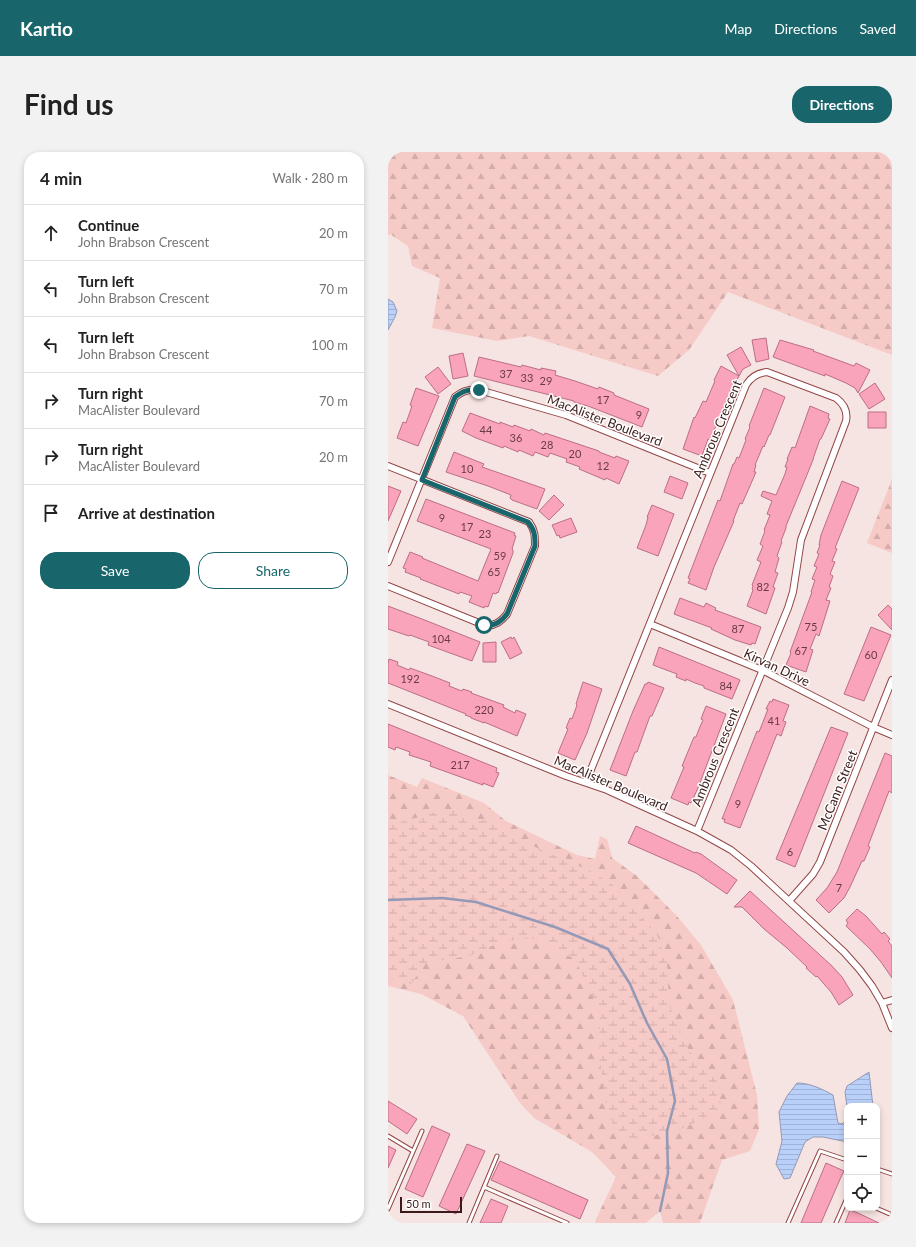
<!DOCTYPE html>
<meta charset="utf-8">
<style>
body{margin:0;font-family:Lato,sans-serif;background:#f2f2f2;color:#222}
.controls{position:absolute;right:12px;bottom:12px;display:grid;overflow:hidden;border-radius:8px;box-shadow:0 2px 6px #0003}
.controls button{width:36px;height:36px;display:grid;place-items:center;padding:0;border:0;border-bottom:1px solid #e0e0e0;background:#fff;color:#222;font:20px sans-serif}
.scale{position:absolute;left:12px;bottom:10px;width:62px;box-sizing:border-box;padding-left:4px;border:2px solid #3b1a1a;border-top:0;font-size:11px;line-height:14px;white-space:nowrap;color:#3b1a1a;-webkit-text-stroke:3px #fff;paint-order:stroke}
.stop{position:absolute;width:12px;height:12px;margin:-9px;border:3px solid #18666b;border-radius:50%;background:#fff}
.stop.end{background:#18666b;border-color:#fff;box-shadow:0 1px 4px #0008}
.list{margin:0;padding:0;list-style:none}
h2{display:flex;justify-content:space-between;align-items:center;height:52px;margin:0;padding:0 16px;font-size:17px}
h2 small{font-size:13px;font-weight:400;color:#767676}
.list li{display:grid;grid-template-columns:26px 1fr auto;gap:12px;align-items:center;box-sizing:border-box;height:56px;padding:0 16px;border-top:1px solid #e0e0e0}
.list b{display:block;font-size:15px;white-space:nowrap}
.list p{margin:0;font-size:13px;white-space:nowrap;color:#767676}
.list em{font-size:13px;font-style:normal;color:#767676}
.actions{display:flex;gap:8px;padding:12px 16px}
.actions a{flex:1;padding:9px 0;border:1px solid #18666b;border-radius:16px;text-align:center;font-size:14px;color:#18666b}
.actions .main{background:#18666b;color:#fff}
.icon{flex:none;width:22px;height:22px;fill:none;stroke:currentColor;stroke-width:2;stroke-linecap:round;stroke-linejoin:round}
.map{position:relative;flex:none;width:504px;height:1071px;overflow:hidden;border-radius:16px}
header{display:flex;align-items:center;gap:24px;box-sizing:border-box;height:56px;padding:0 20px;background:#18666b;color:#fff}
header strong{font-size:19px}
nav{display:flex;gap:22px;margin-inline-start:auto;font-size:14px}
.intro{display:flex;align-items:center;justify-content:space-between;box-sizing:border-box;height:96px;padding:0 24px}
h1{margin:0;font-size:28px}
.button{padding:10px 18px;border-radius:16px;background:#18666b;color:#fff;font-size:14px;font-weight:700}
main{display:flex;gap:24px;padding:0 24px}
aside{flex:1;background:#fff;border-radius:16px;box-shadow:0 2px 6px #0003}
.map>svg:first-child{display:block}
.forest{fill:url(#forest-firs)}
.wetland{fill:url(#wetland-marsh)}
.water{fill:url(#water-rules);stroke:#9399b6}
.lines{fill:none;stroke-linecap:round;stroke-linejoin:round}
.stream{stroke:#9399b6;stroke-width:2.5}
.building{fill:#f9a4bb;stroke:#bc6e84}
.lane-casing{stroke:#924746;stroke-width:5}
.street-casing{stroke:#924746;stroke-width:8}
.lane{stroke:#fff;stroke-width:3}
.street{stroke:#fff;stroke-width:6}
.route{stroke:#18666b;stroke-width:5}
.labels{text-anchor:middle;stroke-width:3;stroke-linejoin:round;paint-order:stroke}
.number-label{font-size:11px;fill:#6a3c42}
.street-label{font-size:13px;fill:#3b1a1a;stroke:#fff}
</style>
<header>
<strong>Kartio</strong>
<nav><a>Map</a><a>Directions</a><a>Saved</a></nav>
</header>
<div class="intro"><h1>Find us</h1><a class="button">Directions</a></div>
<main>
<aside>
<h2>4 min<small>Walk · 280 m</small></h2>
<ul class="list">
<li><svg class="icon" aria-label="ahead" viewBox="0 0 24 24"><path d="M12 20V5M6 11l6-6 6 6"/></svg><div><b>Continue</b><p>John Brabson Crescent</p></div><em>20 m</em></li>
<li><svg class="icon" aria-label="left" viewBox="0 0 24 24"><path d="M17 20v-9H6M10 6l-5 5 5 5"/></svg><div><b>Turn left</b><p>John Brabson Crescent</p></div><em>70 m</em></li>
<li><svg class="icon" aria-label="left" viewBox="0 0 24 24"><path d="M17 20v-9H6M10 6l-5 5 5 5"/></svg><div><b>Turn left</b><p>John Brabson Crescent</p></div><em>100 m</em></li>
<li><svg class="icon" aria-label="right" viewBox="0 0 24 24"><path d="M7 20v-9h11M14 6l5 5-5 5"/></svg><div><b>Turn right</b><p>MacAlister Boulevard</p></div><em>70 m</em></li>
<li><svg class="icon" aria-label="right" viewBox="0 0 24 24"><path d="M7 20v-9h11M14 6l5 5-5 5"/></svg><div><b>Turn right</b><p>MacAlister Boulevard</p></div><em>20 m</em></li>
<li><svg class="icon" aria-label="arrive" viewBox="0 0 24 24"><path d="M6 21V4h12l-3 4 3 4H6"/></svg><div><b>Arrive at destination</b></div></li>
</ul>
<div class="actions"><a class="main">Save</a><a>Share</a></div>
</aside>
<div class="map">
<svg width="504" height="1071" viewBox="0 0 504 1071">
<defs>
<pattern id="forest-firs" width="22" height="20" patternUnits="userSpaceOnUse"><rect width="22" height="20" fill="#f6cac7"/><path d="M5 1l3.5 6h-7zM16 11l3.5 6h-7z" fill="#d4adaa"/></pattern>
<pattern id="wetland-marsh" width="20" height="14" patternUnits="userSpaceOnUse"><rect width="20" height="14" fill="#f6cac7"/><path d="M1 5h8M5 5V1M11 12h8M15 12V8" fill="none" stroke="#d4adaa"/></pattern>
<pattern id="water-rules" width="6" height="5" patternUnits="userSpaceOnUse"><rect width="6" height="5" fill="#b9d0f9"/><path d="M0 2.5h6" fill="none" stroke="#a0b2d5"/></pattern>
</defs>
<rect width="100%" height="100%" fill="#f6e4e2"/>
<path class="forest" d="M0,0H504V203L340,140L301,198L270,224L141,184L109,189L44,176L52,126L24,114L20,94L2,82L0,84Z
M504,327V401L479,391Z
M0,623L29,635L34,626L96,651L118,669L189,703L207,707L212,684L219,687L224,706L249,724L288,763L313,793L345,848L369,943L371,977L362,999L334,1008L312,1071H275L272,1059L258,1071H207L208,1067L228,1025L204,1000L146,966L132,951L75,864L33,842L0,834Z"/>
<path class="wetland" d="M58,657L101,670L153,698L201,718L225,733L269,782L279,811L281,853L301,899L331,931L333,958L289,979L243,988L228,978L219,959L211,904L212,861L187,807L143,786L113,790L81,804L38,811L23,832L0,826V674Z"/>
<path class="water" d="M0,147L5,150L9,159L7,165L0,178Z
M481,920L485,954H459L457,940L459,934Z
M409,931C422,931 434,937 445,943L450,971L454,972L457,969L459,959V990L435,985H425L417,990L402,1026L396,1027L388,1012L394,989L391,960L399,944Z"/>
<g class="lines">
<path class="stream" d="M0,748L54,746L88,750L167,775L220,797L242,832L259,871L279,907L287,949L279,979L280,1021L272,1059"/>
</g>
<path class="building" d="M378,186L381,207L368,210L364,188Z
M392,188L426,198L425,199L466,214L468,211L482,218L470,241L467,236L458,231L437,222V224L385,205Z
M353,195L363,213L355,217L351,224L339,203Z
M75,201L80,224L65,227L61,204Z
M91,205L133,215L134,213L153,218V216L168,219L167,223L187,229L210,237L211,235L226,241V243L261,257L254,275L200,254L186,250V249L86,224Z
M333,214L351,224L342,241L337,256L336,255L322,288L320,287L314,304L295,297L306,265L307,266L315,249L318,250L327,229L326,228Z
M50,215L63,232L50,242L37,225Z
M487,231L497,247L481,257L471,242Z
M28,236L51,244L30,294L9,286L15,270L18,271L24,254L22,253Z
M376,236L397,245L382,283H381L376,295L375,294L367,313H368L366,320H368L365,327L354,352L352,351L345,369H346L326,415L318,438L300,431L302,427L300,426L330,348L332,349L345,312H346L349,305L351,306L358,288L357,287L362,275L361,274Z
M422,254L441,262L440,266L442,267L433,287H432L426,304L425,308L398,374V376L393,389L394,390L389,404L391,406L387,420L390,421L385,435L387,436L378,462L359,454L365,438L364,437L365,434L364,433L373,410L369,408L375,394L372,392L377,379L376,378L382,363L379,362L384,349L373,344L375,339L388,343L397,322L399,315H397L400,307H399L404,295L407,296Z
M480,260H498V276H480Z
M82,261L112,272V270L125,275L126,273L142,279L143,277L156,283L157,281L211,299V300L227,306L228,304L241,309L231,332L218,326L217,328L191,317L192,315L178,310L179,307L162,301L160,305L147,300L145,304L131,298L130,300L116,294L115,296L88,286L74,279Z
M66,300L96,312L94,315L157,337L149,357L124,348L122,346L123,343L100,334L58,320Z
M282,324L300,331L294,347L276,340Z
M454,329L471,336L447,396L449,397L444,409L447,410L442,422L445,424L441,435L443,436L438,448L442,449L431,484L428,482L422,497L425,498L418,520L398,513L403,501L402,500L424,440H423L427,428L424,427L429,415L426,414L431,402L429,401L432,393H431L433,383Z
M0,334L13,339L0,369Z
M166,343L176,353L161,368L151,359Z
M38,347L127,381L126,383L128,384L124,397L125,398V401L110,441L109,440L108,442L105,441L100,455L97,454L96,456L81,450L84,444L72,440L71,442L32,427L33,426L17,420L18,417L15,416L22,400L35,405L34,406L90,429L103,397L29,369Z
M264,353L286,362L270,404L249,396L258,373L260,365H259Z
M183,366L189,380L172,386L171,383L169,384L164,373Z
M292,446L316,455L318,451L328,456L327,458L373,475L367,492L364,491L363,493L347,488L323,477L324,476L286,462Z
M500,453L504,457V478L490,463Z
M0,454L34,467L92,490L84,509L40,493L41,490L22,483L21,484L0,477Z
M483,475L503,483L476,549L456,542Z
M123,485L124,487L126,485L134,501L122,507L113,490Z
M108,490V510H95V491Z
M271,495L350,527L352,528L344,547L316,536V534L307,531L298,527V529L288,525L289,522L265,513Z
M1,507L10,510L9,513L21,518L22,516L44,524L62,531L61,534L74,539L75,537L84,540L83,541L116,553L115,555L127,561L128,558L138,562L129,584L96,570V571L83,566V565L77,563L78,562L0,531V511Z
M195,530L214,537L199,581L187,608L170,601L180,577L178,576L182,566L184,567L189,553L188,552Z
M260,530L276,536L264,564H262L249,600H247L238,624L222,618L245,559L257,532H259Z
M385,547L401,553L395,569L398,570L393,584L389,582L352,676L336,670L337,667H334L369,579L371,580L380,557H378L382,549L384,550Z
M318,554L338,562L310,636L303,651L301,650L300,653L283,646L296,615L294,614L306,585H308L311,577L315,568L313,567Z
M0,572L109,616L108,620L111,621L105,635L95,631V633L42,614L43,610L21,603L22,600L8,595L7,598L0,595Z
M443,575L460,581L407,715L388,707Z
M497,601L504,604V641L501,639L480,694L482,695L476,709H474L462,735L456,746L441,761L428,748L439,736L449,720Z
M248,674L307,701L308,700L313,702L349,728L339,742L308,721L240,691Z
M362,739L444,814L454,825L465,843L451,853L443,840L429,824L428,825L418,816L419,815L399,796L376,777L354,755H346Z
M469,757L478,764L494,782L496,780L502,787L500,789L504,794V826L493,810L482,797L458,774L460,771L458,768Z
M0,949L29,967L19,982L0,969Z
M44,974L62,982L35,1045L17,1037Z
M79,992L97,999L68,1062L51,1054Z
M0,994L8,998L0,1016Z
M112,1009L200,1048L192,1067L103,1028Z
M438,1011L456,1019L453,1025L433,1071H413Z
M103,1047L120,1054L113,1071H92Z
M462,1058L470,1061L491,1071H457Z"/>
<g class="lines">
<g class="lane-casing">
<path id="lane" d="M0,984L25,999
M489,1017L504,1022
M96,1035L179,1071
M488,1056L504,1063
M0,1057L34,979
M81,1071L109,1004
M400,1071L432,999L459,1008
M448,1071L459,1046"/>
</g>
<g class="street-casing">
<path id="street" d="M0,314L141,370C147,378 147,384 147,394L119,462C113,470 106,475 96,473L0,434
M0,410L67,245C75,239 80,237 91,238L178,263L322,321
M262,472L374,518L485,575L504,583
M0,552L178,624L219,638L309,679L343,698L363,714L456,800L472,818L484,834L494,851L504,876
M198,630L358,233C363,225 369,221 379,220L448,246C456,252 460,259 458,269L413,388L405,440L400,456L309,679
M401,749L425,722L432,710L504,528
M494,851L504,848"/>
</g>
<use href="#lane" class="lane"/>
<use href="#street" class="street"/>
</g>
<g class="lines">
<path class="route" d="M91,238C80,237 75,239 67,245L34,328L140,370C147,378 147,384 147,394L119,462C113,470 106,475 96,473"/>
</g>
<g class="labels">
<g class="number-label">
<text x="118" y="226">37</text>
<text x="139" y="230">33</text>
<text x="158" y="233">29</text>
<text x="215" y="252">17</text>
<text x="251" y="267">9</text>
<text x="98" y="282">44</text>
<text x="128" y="290">36</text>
<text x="159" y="297">28</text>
<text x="187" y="306">20</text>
<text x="215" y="318">12</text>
<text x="79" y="321">10</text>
<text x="54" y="370">9</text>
<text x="79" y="379">17</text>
<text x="97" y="386">23</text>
<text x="112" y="408">59</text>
<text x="106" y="424">65</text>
<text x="375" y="439">82</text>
<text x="423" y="479">75</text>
<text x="350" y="481">87</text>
<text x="53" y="491">104</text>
<text x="413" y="503">67</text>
<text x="483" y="507">60</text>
<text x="22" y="531">192</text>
<text x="338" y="538">84</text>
<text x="96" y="562">220</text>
<text x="386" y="573">41</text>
<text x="72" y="617">217</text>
<text x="350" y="656">9</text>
<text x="402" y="704">6</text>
<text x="451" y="740">7</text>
</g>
<g class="street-label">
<text transform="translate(217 268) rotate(21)" y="5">MacAlister Boulevard</text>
<text transform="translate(329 277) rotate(-67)" y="5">Ambrous Crescent</text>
<text transform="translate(389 515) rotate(25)" y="5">Kirvan Drive</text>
<text transform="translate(327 605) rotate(-68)" y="5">Ambrous Crescent</text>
<text transform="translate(223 631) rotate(23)" y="5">MacAlister Boulevard</text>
<text transform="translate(449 638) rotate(-68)" y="5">McCann Street</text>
</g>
</g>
</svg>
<div class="controls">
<button>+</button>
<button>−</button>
<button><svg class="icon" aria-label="locate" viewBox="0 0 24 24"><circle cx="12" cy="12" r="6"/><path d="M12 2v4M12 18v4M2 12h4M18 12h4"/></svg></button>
</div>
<div class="scale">50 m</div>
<div class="stop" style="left:96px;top:473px"></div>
<div class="stop end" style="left:91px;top:238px"></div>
</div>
</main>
